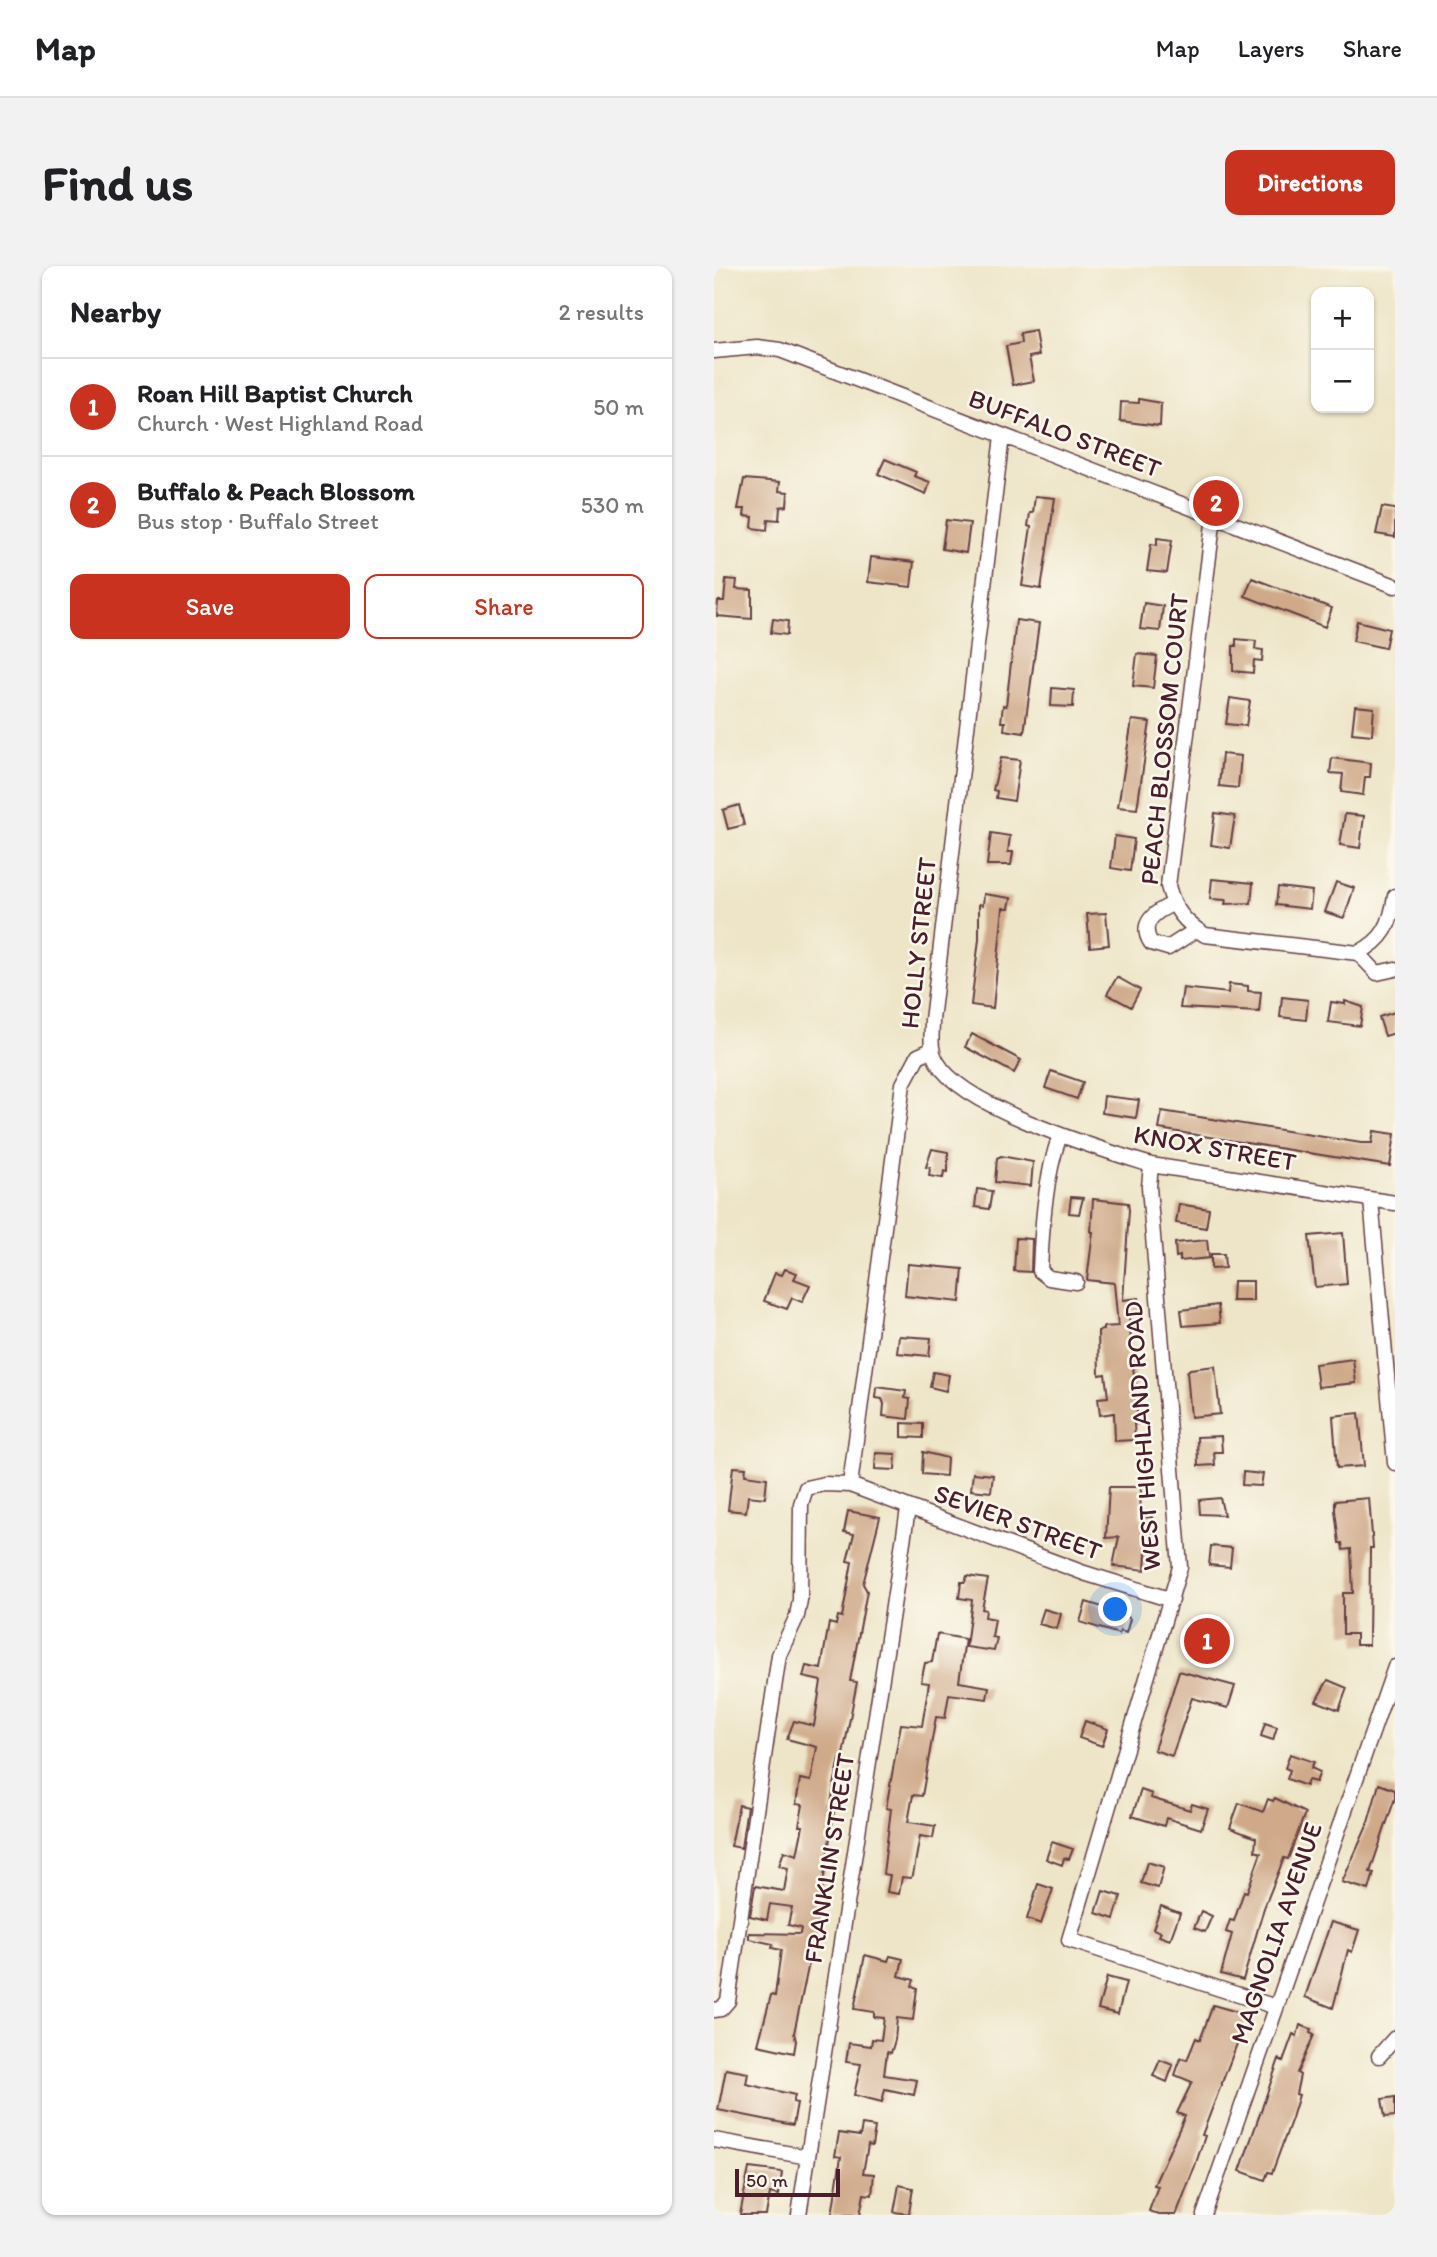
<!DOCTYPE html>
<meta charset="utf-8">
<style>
body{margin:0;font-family:Itim,sans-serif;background:#f2f2f2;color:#202124}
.controls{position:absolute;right:21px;top:21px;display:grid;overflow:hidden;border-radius:14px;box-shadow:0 2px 5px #0004}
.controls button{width:63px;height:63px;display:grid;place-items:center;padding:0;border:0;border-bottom:2px solid #e0e0e0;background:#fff;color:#202124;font:35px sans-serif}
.scale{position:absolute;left:21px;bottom:18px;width:105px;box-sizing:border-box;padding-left:7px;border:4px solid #4a1f2b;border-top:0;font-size:19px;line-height:24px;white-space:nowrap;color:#4a1f2b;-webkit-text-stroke:5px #fbf7ec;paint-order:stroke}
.you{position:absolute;left:402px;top:1344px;width:24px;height:24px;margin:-18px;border:5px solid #fff;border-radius:50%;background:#1a73e8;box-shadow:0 0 0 10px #1a73e833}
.badge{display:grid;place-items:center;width:46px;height:46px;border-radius:50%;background:#c8321e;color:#fff;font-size:23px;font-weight:700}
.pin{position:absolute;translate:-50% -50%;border:4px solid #fff;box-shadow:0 2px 7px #0006}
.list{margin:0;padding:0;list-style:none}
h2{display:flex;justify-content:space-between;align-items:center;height:91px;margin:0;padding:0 28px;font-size:30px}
h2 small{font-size:23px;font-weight:400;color:#757577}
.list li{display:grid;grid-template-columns:46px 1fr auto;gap:21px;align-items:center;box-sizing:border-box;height:98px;padding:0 28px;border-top:2px solid #e0e0e0}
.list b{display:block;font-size:26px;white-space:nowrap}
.list p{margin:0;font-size:23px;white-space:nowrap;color:#757577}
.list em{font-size:23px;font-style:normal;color:#757577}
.actions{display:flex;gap:14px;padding:21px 28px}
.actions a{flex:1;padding:16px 0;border:2px solid #c8321e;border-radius:14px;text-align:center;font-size:24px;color:#c8321e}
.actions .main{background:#c8321e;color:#fff}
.map{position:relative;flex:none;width:681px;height:1949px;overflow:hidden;border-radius:14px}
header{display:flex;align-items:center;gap:42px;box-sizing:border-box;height:98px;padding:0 35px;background:#fff;border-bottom:2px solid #e0e0e0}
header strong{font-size:33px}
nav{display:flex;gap:38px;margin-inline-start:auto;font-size:24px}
.intro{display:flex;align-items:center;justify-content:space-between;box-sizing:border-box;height:168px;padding:0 42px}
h1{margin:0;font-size:49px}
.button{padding:18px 32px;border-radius:14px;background:#c8321e;color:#fff;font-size:24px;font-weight:700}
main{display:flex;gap:42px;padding:0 42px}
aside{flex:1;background:#fff;border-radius:14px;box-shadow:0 2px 5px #0004}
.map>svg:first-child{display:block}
.building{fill:#cfa989}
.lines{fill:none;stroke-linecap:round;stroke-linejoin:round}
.minor-casing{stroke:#633d43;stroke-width:17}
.minor{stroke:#fff;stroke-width:14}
.labels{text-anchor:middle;stroke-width:5;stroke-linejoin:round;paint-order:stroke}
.street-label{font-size:26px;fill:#4a1f2b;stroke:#fbf7ec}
</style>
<header>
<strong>Map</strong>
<nav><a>Map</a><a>Layers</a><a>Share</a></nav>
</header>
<div class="intro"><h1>Find us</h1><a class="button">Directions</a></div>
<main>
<aside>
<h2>Nearby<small>2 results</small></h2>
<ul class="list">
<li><span class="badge">1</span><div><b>Roan Hill Baptist Church</b><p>Church · West Highland Road</p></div><em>50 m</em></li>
<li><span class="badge">2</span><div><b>Buffalo &amp; Peach Blossom</b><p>Bus stop · Buffalo Street</p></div><em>530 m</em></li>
</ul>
<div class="actions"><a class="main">Save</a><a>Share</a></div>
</aside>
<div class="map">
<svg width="681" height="1949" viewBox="0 0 681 1949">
<rect width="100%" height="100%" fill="#fbf7ec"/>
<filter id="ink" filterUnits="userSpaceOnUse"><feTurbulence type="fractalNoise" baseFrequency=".0143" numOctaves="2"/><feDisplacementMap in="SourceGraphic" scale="14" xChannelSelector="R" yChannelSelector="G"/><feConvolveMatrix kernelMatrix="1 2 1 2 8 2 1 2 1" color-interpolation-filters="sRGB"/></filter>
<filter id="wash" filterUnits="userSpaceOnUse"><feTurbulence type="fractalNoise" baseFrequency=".00686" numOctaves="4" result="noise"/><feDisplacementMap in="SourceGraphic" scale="28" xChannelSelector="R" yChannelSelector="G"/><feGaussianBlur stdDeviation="1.57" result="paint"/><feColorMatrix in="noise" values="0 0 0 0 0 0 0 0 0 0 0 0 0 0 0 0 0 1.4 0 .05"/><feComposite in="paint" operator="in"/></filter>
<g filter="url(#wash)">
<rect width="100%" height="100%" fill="#eee5c8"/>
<g id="blocks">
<path class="building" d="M321,65L325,89L315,91L320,115L299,119L292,80L307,77L306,68Z
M425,133L447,137L446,160L406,155L407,136L425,137Z
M171,193L202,206L200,210L216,216L212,228L164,208Z
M30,213L66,216L65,225L74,226L73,240L66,241L65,254L54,253L53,264L38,262L39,251L30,250L31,243H24Z
M321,230L341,232L327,323L308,320L317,261L314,260L316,247H319Z
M668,241L681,243V271L662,268Z
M232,254L256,257L252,287L228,283Z
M443,272L458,274L453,307L433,305L437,278L443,279Z
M157,291L200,296L197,321L154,316Z
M538,312L618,342L611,361L531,330Z
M12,313L23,314L22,323L38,324V353L3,350L4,335H10Z
M430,337L449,340L446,365L426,363Z
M59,353L74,355L73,369L57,367Z
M302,354L325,357L310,467L290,464L291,456H287L289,439L292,440Z
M643,355L675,363L671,382L639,375Z
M522,373L542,375L541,383L549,384L548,395L540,394L539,407L519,405V380H522Z
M423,388L443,390L439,422L419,420Z
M338,422L360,424L359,441L337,440Z
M516,432L536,435L532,460L512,458Z
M641,440L660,442L658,469L638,467Z
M418,454L436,456L423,543L404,541Z
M508,488L527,490L524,522L505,520Z
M287,492L306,494L300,535L282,532L283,525L279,524Z
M618,492L657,497L656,511H651L649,529L627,526L629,508L616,507Z
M25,539L30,559L14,563L9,544Z
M501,547L521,550L516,582L497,579Z
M631,548L650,550L646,582L626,579Z
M277,567L296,570L294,586H299L297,599H273Z
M401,570L420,573L416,605L397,602Z
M498,613L539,617L537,637L511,638L512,634L496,633Z
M622,616L640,622L630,652L611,646Z
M564,621L598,625L596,643L562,639Z
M270,628L297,632L295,642H289L279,742L257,739L265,673V638L269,639Z
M392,647L395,679L376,681L373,648Z
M403,711L426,724L417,741L393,728Z
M515,718L534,720V725L547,726L545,746L466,742L469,722L514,727Z
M568,731L594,734L592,754L566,751Z
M631,735L649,741L646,760L614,756L617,736L631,738Z
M681,746V767L671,770L665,751Z
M258,768L307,794L300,807L251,781Z
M337,805L369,816L363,833L331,822Z
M390,830L425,834L422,852L388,847Z
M448,845L647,877H658L660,865L681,868L676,900L445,863Z
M218,883L234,886V906L230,905L229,912L215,910L216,902L212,901Z
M287,890L319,896L317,920L281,916L283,892Z
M263,923L278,925L275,943L261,941Z
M357,931L369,932L365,948L355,947Z
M379,933L414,937L415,944L409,1034L425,1032L427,1049L415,1050L424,1158H420L421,1174L401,1175L400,1147L386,1149L384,1132L394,1131L391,1108L385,1109L384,1065L389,1064V1061L404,1060L400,1017L373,1014L379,966H377Z
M465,938L495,943L492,962L462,957Z
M629,967L633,1018L601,1021L595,970Z
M302,972L318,973L317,1006L300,1005Z
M493,974L495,992L466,995V990L462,991L461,977Z
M497,988H510L511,1002L497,1003Z
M194,998L249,1003L246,1036L191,1030Z
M71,1003L83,1007L80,1013L96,1019L88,1036L78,1032L73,1043L50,1035L61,1007L68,1009Z
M519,1015H539V1035H518Z
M504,1039L506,1057L469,1060L467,1044Z
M185,1070L217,1072L215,1090L183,1087Z
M639,1093L642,1117L604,1121L601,1098Z
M501,1100L506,1148L477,1151L473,1106L476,1103Z
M219,1106L235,1109L232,1125L216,1121Z
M163,1121L192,1125L191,1132L196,1133L194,1153L169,1150L170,1138L168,1133L162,1132Z
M645,1147L650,1200L623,1202L619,1150Z
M188,1157L209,1158V1172L188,1171Z
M507,1170L508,1186H500L501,1199L484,1200L483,1171Z
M209,1186L233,1192L232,1210L208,1208Z
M162,1187L182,1188L181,1204L161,1203Z
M19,1201L32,1202L31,1209L53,1212L51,1232L34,1230L32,1246L14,1244Z
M529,1206L549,1208L547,1220L528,1219Z
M259,1207L279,1209L277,1226L257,1224Z
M395,1221H427L426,1252L438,1251V1270H433L431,1304L399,1300L405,1271L392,1272Z
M506,1232L510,1249L486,1248L485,1234Z
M655,1232L659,1282H656L655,1379H642V1368H629V1327H639L637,1283L629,1284L628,1277H625L621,1244V1235Z
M134,1245L166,1251L149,1318L153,1325L136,1415L143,1416L128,1494L126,1493L120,1519L116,1545L120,1546L101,1669L80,1767L82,1775L80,1787L44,1779L57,1729L61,1730L67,1684L58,1682L59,1678L35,1673V1667L86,1668L87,1662L74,1659L78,1641L56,1638L53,1654L36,1650L41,1620L70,1625L74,1602L65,1600L70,1585L83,1589L89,1560H85L89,1539L82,1538L86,1513L97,1515L103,1481L73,1473L80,1455L100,1460L107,1415L89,1411L92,1400L107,1403L115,1357L122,1359L124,1350L128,1351L138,1296L133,1295L140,1268L130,1266Z
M497,1280L518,1282L516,1301L495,1299Z
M253,1310L274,1313L268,1343L272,1344L271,1351L281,1353L278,1371L283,1372L280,1385L252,1381L258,1334L245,1332L247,1316H251Z
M372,1336L411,1348L416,1353L412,1367L406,1365L405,1368L366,1356Z
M330,1343L347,1348L343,1363L325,1358Z
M480,1359L516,1370L509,1390L474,1380L475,1376L470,1375L475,1360L479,1362Z
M223,1368L251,1373L245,1416L275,1421L273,1433L235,1428L231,1452L222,1451L208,1530L199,1529L194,1556L221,1560L219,1572L206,1570L199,1609L196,1612L188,1611L185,1628L173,1626L176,1609L169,1608L177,1543L172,1542L187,1458L208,1460L215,1417L207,1416L211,1397L218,1396Z
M465,1405L521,1420L514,1442L478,1432L458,1490L440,1484Z
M614,1414L633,1422L625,1444L602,1435Z
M371,1455L394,1463L388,1480L365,1472Z
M551,1457L563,1461L559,1474L547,1470Z
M576,1488L600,1496L597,1502L606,1506L602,1516L594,1514L592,1520L573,1513L576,1504L571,1502Z
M665,1518L681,1524V1532L656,1606L660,1607L655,1624L628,1616L653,1560Z
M427,1524L438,1528L437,1532L476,1544L478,1538L494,1543L487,1563L452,1552L450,1560L418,1550Z
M561,1532L591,1547L574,1593L570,1592L550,1642L529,1714L507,1708L518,1668L512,1666L516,1654L520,1655L530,1625L533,1626L547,1587L541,1585L542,1572L516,1562L525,1537L549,1546L554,1533L559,1535Z
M25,1539L33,1541L27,1582L17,1580Z
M338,1576L359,1583L355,1593L350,1592L348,1599L332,1593Z
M433,1596L450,1601L444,1622L427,1617Z
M324,1618L339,1623L327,1658L313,1653Z
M389,1625L407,1630L400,1653L382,1647Z
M447,1640L466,1647L456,1674L445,1670L447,1666L439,1663Z
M487,1645L498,1650L491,1666L480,1662Z
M617,1656L645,1664L638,1686L634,1684L619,1742L591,1731Z
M151,1689L174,1695L176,1690L189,1693L185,1710L200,1714L198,1720L203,1722L199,1754L183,1752L181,1774L177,1787L173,1786L170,1809L203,1814L200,1829L171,1823L168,1836L140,1829L147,1798L132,1796L135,1777L157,1780L158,1773L167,1774L170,1752L160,1751V1746L140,1743Z
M393,1711L412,1716L404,1748L384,1743Z
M499,1739L534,1749L488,1869L491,1870L481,1900L462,1949H445L435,1945L444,1920L440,1919L471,1850L463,1847L478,1816L461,1809L467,1792L473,1794L482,1772L486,1774Z
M586,1759L597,1763L596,1767L600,1769L583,1807L586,1809L582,1828L585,1829L578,1852L558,1907L554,1906L551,1914L526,1905L565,1793L569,1795L579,1768L583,1770Z
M446,1794L459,1799L453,1816L439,1810Z
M12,1803L34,1807L32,1818L81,1829L79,1836L83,1837L79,1859L4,1844Z
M681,1831V1850L671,1851L668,1833Z
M148,1859L161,1861L158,1880L154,1879L149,1907L160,1908L158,1929L150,1928L146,1949H118L127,1891L121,1890L125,1867L146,1870Z
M35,1902L68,1906L65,1929L56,1927L52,1949H26Z
M185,1919L199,1922L195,1948L180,1946Z"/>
</g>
</g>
<g filter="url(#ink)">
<use href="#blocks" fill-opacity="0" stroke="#633d43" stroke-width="2"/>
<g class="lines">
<g class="minor-casing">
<path id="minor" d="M0,85L43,81L66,84L681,320
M288,170L218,754C218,769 215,783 223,796C249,842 386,883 437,899L681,937
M500,250L454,620C460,643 470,656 491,669L644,687C670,674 677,658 681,630
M459,638C442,645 424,657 437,677L454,682L482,664
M644,687L663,707L681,703
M346,869C331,911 328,960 326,1005L335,1012L362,1016
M437,899L435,921L466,1301L355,1674L562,1741
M657,934L681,1197
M136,1219L189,818L204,790L217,784
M0,1744L7,1743L14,1735L65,1389L83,1350L86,1334L87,1238L92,1222L110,1218L136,1219L370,1307L458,1334
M665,1790L681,1772
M0,1874L94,1891
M85,1949L194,1243
M490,1949L681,1401"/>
</g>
<use href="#minor" class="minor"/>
</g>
</g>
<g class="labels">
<g class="street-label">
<text transform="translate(351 167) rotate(21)" y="9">BUFFALO STREET</text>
<text transform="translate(450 473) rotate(-84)" y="9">PEACH BLOSSOM COURT</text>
<text transform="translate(204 677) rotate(-84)" y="9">HOLLY STREET</text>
<text transform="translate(501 882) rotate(10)" y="9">KNOX STREET</text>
<text transform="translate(428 1170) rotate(-94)" y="9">WEST HIGHLAND ROAD</text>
<text transform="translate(304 1256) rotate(20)" y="9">SEVIER STREET</text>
<text transform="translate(115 1592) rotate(-81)" y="9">FRANKLIN STREET</text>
<text transform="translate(562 1667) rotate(-71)" y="9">MAGNOLIA AVENUE</text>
</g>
</g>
</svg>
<div class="controls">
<button>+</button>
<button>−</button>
</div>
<div class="scale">50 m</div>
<div class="you"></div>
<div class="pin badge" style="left:493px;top:1375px">1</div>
<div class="pin badge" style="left:502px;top:237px">2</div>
</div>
</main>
